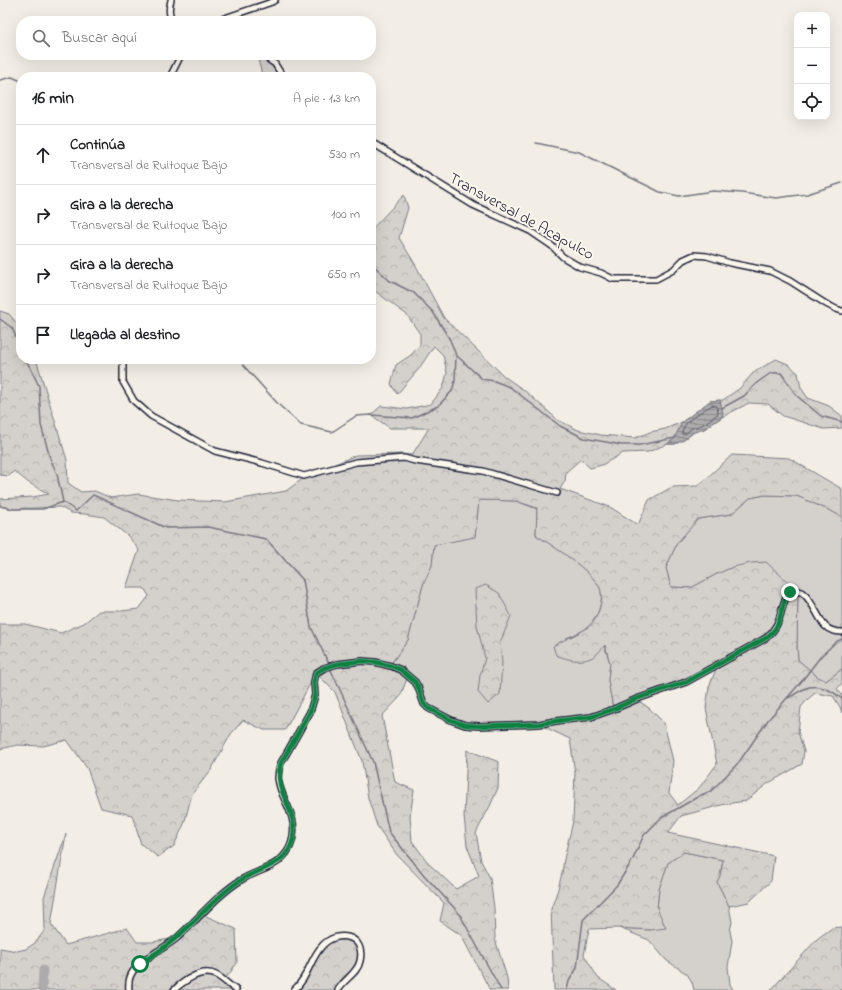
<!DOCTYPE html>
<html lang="es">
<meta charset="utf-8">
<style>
body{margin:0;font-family:"Indie Flower",sans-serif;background:#f2f2f2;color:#202124}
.controls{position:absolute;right:12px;top:12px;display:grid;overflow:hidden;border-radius:8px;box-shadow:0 4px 16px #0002}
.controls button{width:36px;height:36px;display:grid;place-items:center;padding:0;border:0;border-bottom:1px solid #e0e0e0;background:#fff;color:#202124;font:20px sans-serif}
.stop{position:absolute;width:12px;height:12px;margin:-9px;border:3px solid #0b8043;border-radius:50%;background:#fff}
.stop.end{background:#0b8043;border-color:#fff;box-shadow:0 1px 4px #0008}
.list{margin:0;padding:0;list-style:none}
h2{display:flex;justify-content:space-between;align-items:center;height:52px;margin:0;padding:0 16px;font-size:17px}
h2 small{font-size:13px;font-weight:400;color:#757577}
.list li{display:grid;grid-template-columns:26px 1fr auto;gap:12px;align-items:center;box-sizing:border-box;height:60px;padding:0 16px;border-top:1px solid #e0e0e0}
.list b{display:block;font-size:15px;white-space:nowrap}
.list p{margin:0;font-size:13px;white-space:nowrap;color:#757577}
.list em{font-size:13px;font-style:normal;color:#757577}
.icon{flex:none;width:22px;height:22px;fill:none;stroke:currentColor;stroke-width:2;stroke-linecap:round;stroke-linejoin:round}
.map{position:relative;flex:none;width:842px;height:990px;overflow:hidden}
.search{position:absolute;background:#fff;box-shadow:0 4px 16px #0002;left:16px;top:16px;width:360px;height:44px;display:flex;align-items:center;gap:10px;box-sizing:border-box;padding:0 14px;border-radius:16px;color:#757577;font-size:15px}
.panel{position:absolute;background:#fff;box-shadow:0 4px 16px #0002;left:16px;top:72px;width:360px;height:292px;border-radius:16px}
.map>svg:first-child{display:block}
.green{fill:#d4d1cc;stroke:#7b7a84}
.forest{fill:url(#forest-crowns);stroke:#7b7a84;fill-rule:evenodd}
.water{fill:url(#water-rules);stroke:#76747f}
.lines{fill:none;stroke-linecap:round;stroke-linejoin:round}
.shore{stroke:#5a5969;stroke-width:1}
.stream{stroke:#76747f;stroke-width:1.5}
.river{stroke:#aeabad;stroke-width:9}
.minor-casing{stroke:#22223b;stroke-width:8}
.minor{stroke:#fbf7ec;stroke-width:5}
.route{stroke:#0b8043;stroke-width:5}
.labels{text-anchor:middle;stroke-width:4;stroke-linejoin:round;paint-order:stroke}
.street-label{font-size:16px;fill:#22223b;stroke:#fbf7ec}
</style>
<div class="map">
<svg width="842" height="990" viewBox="0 0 842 990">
<defs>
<pattern id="forest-crowns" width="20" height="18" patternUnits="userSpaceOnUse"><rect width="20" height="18" fill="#d4d1cc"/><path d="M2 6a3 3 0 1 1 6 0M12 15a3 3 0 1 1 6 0" fill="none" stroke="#b6b3b0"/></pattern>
<pattern id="water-rules" width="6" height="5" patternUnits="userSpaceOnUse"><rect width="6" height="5" fill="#aeabad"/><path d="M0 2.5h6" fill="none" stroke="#8d8b8e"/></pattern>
</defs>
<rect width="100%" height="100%" fill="#f2eee5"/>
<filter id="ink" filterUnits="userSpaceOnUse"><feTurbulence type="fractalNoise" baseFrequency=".025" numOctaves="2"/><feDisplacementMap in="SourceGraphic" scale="8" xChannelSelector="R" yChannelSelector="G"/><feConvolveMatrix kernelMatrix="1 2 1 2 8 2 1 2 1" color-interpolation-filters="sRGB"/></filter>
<g filter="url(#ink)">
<path class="green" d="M765,495L797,496L833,512L842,517V669L826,681L818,677L798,660L797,648L798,591L733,567L715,575L691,588L671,587L666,568L677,543L698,519L731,514L750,498Z
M479,500L516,501L537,509L536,535C553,546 591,570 600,588C603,596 601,604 598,612C590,629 583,631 566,638L604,645L610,663L608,680L613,708L601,713L538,724L465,725L428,708L418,687L390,665L408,640L423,585L432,565L434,544L475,536Z
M684,852L723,860L720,876L717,882L729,906L732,922L730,931L732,941L728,967L730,984L733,990H694L692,982L687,974L666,960L649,940L619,928L651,930L657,908L659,889L668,863Z"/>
<path class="forest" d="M257,55C269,55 276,68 283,77H261L262,75Z
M404,195L408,208L399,238L415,264L444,318L505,377L525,391L558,420L578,430L601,435L635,438L650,432L665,429L682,422L710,401L723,400L740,388L753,373L776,359L788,364L798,373L801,388L808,398L829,406L842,416V428L824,429L783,416L768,404L749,403L722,417L704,429L694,432L684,440L675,444H667L648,452L623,453L602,465L590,468L581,459L566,472L565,481L560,489L610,507L638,525L649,500L672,487L698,486L732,455L789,458L842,489V517L833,512L797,496L765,495L750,498L731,514L698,519L677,543L666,568L671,587L691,588L715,575L733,567L751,563L766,562L798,591L797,648L798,660L818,677L826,681L842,669V683L837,689L842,695V713L840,707L833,696L815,693L808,699L801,707L798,732L804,751L802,764L767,784L746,801L725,804L681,816L668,833L774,856L771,881L749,902L729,906L717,882L720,876L723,860L684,852L668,863L659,889L657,908L666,928L651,930L619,928L589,929L584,955L598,978L616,990H554L551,909L558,889L562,873L564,859L573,821L575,773L570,739L538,724L590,716L613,708L608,680L610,663L605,645C602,648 599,652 596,655C584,664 568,660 556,655L553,646C564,639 585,632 593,623C599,614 604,598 600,588C591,570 553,546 536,535L537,508L516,501L479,500L475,537L434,545L432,565L423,585L408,640L390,665L408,676L400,697L382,716L395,782L414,790L410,816L412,841L429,864L456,889L479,876L467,846L464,816L467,750L499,762L498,788L490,806L476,833L481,861L490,878L494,908L495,939L507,978L508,990H490L461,935L440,921L444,903L397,855L377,826L368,798L362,761L335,692L316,673L285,730H264L243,720L231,734L211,770L192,794L184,824L174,846L158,857L141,844L132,815L101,808L87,768L67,740L43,746L18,745L0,749V624H25L61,633L84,623L99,611H122L139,609L149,596L144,588H126L139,550L128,536L104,517L85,514L71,513L60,507L13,509L0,506V499L33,497L49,494L29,483L14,471L9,476L0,475V311L9,314L21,329V359H36L67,460L68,483L81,492L95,491L111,498L138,494L178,500L225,502L286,491L305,477L356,455L402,454L412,455L429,428H390L371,415L381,406L407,409L431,404L443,388L447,373L443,355L434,346L418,370L397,394L391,384L396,365L411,355L420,345V334L407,315L371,288V230ZM718,664L709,687L706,708L717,764L699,788L678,805L669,793L673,761L664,723L649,708L636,699L685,682Z
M486,585L499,593L511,616L500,643L502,662L500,694L488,704L478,692L480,675L485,658L477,626L475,589Z
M66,834L51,924L66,945L127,928L137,942H153L175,938L199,916H206L236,929L237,963L224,981L235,990H0V948L17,951L26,949L35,943L45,930L44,897Z
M842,927V990H771L817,939L832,928Z
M337,936L353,940L359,950L358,965L337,990H292L296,987L315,954Z"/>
<path class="water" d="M720,400L723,413L722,417L704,429L694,432L684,440L675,444H667L674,439L682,422L710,401Z"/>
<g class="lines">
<path class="shore" d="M712,405L717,406L718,414L702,425L692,428L685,434H682C682,421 702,412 712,405Z"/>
<path class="stream" d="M0,80L12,77L21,81
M536,143L579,152L660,192L679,196L713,191L742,193L776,198L807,194L842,183
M371,263L390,281L414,293L433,312L450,340L456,355L482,379L494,381L510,387L560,426L584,438L622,445H640L675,438
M0,319L12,328L21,348
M26,359L39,386L41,425L50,458L57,474L63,502L76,511L93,495L166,528L208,527L266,539L303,580L311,627L329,664
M243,365L279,405L301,425L332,432L356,416L371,415L412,418L438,406L452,391L455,381L456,355
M722,408L744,396L758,382L771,373H781L797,396L821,416L842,422
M0,506L13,509H43L63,502
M330,668L373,762L389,832L424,875L459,913L501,990
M788,698C794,695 802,689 809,687C821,685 833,691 842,699
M567,990L569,981L577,968L583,920L617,885L632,861L644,835L661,818L701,795L711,791L723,779L739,762L768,720L801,682L821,656L836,642L842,639"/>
<path class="river" d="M42,990L43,970"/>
<g class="minor-casing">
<path id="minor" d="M171,0C169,8 168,14 173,21
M216,21L272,2L275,0
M262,55L275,64L283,77
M170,77L181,55
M371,142L473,205L530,231L552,246L563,257L580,267L601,273L613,279H656L673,270L683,260L694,255L707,256L730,263L770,271L790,281L826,304L836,309L842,311
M123,359V382L134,401L151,416L215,451L262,463L304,476L356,462L404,458L415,461L483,471L557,493
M129,990C128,982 129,976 134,970C146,956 164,949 178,937C198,919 217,895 241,880C254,872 272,869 283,857C289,851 292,844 293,836C297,813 280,799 278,778C278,773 279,768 281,763L310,712L315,695L314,682L316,673L324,668L337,664L362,661L375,662L391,666L401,670L415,682L418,687L424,704L428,708L451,720L465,725L479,726L539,724L556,721L591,717L614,709L637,699L686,682L766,638C782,624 779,612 787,595C805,578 816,616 825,626C830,631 835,632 842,632
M174,990C184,981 202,968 216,975C223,979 229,985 236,990
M294,990C308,978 310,959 322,946C337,929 366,935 360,961C358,973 344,979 338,990"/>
</g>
<use href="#minor" class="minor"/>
</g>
</g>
<g class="lines" filter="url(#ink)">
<path class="route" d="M140,964C153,955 166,947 177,937C198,919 217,895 241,880C260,868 288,865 293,839C299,809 272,792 281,763L310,712L315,695L314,682L316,673L324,668L337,664L362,661L375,662L391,666L401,670L415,682L418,687L424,704L428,708L451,720L465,725L479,726L539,724L556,721L591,717L614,709L636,699L686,682L766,638C770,634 775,631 777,625C783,615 781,600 790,592"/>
</g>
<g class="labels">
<g class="street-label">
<text transform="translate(522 215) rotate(29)" y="6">Transversal de Acapulco</text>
</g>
</g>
</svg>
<div class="controls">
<button>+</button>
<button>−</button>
<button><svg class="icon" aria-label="locate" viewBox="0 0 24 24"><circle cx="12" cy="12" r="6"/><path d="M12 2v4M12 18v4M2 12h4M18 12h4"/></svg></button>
</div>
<div class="stop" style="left:140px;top:964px"></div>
<div class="stop end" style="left:790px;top:592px"></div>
<div class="search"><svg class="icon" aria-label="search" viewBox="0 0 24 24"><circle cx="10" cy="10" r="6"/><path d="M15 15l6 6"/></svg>Buscar aquí</div>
<section class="panel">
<h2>16 min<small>A pie · 1.3 km</small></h2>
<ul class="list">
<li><svg class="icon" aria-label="ahead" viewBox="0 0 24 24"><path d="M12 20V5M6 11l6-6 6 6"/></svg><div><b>Continúa</b><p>Transversal de Ruitoque Bajo</p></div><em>530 m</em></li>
<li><svg class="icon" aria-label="right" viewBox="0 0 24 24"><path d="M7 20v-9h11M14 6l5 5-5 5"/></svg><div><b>Gira a la derecha</b><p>Transversal de Ruitoque Bajo</p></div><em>100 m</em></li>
<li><svg class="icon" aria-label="right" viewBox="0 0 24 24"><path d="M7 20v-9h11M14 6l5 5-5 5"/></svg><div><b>Gira a la derecha</b><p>Transversal de Ruitoque Bajo</p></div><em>650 m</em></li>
<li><svg class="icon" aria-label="arrive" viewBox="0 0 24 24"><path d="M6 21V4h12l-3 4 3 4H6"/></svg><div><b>Llegada al destino</b></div></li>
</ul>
</section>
</div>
